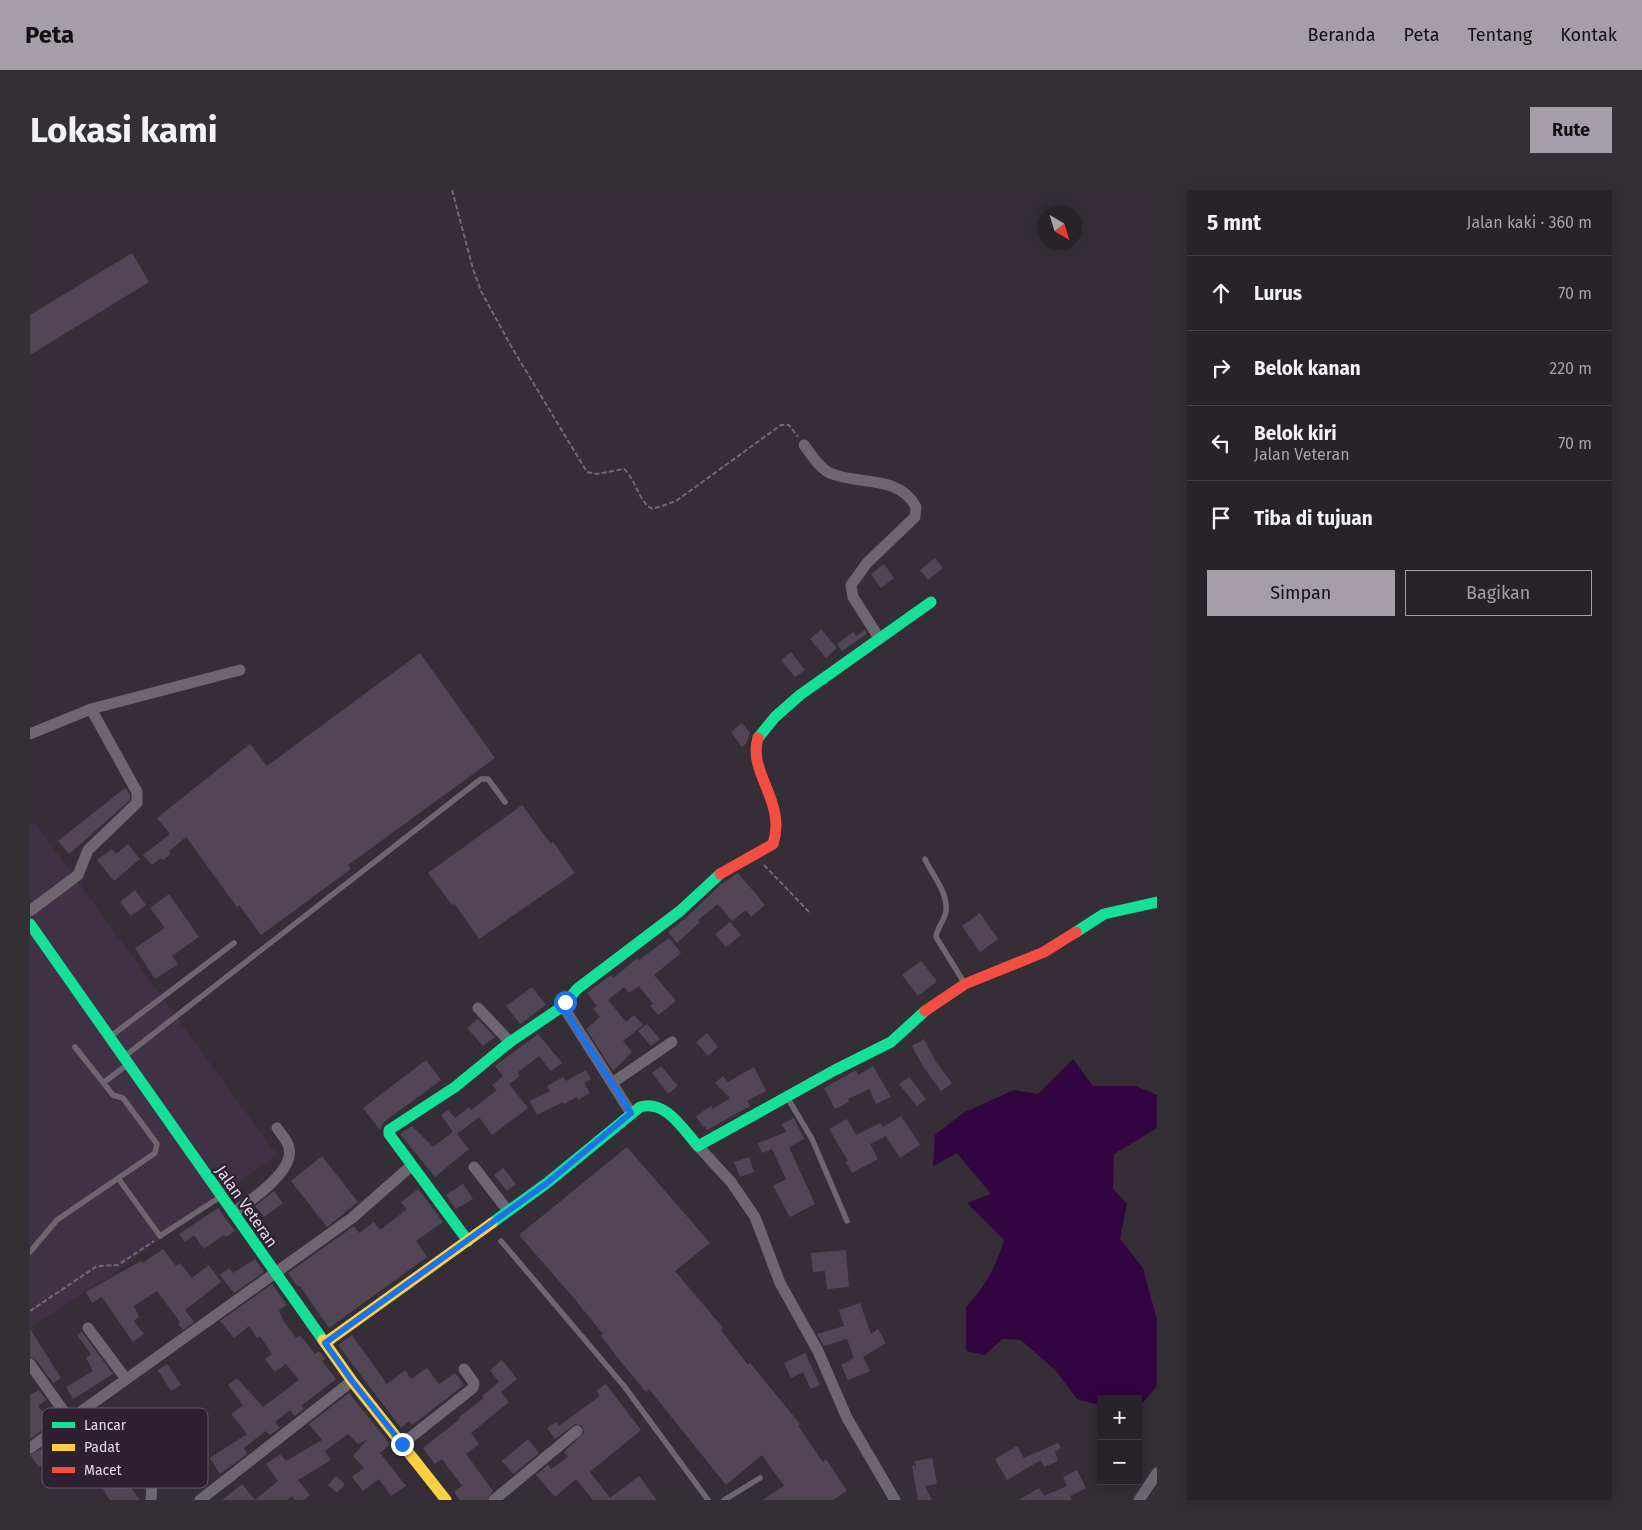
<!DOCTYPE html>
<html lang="id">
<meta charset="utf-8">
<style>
body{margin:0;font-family:"Fira Sans",sans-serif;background:#342f35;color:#f1f3f6}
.controls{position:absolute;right:15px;bottom:15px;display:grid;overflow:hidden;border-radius:0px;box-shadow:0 2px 12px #0003}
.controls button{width:45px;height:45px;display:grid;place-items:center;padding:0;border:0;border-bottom:1px solid #443f46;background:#282229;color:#f1f3f6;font:25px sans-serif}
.compass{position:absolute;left:1007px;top:15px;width:45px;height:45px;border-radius:50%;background:#282229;box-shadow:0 2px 12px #0003;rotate:142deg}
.stop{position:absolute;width:15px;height:15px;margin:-11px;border:4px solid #1a73e8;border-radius:50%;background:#fff}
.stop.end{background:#1a73e8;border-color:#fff;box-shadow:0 1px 5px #0008}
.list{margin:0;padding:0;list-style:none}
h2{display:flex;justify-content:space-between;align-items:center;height:65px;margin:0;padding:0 20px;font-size:21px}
h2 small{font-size:16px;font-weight:400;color:#a5a4a8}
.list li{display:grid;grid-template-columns:32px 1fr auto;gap:15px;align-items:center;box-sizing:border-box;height:75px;padding:0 20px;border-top:1px solid #443f46}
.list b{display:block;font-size:19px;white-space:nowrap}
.list p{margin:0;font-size:16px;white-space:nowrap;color:#a5a4a8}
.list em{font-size:16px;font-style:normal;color:#a5a4a8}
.actions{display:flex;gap:10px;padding:15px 20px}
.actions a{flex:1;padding:11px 0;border:1px solid #a59ea8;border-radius:0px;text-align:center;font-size:18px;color:#a59ea8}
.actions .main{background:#a59ea8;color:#111}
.icon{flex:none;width:28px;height:28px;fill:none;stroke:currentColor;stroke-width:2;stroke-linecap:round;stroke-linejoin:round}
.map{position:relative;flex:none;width:1127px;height:1310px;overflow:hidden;border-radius:0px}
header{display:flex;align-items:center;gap:30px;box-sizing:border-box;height:70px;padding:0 25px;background:#a59ea8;color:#111}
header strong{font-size:24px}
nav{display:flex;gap:28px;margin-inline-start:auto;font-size:18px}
.intro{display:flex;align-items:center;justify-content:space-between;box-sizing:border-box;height:120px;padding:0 30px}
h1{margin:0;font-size:35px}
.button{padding:12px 22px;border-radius:0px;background:#a59ea8;color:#111;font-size:18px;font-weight:700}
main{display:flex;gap:30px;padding:0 30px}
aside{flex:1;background:#282229;border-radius:0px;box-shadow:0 2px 12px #0003}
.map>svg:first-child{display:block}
.built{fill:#403146}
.water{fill:#320440}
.building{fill:#524656}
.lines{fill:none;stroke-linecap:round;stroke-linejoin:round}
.path{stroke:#706a73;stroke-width:2;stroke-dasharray:5 2.5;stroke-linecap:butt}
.lane{stroke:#6d6670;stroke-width:5.5}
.street{stroke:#6d6670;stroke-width:11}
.fast{stroke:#16e098;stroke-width:11}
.slow{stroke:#ffcf43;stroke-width:11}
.jam{stroke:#f24e42;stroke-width:11}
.route{stroke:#1a73e8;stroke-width:6}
.labels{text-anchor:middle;stroke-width:4.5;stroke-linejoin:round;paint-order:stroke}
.street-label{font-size:16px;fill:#e2dae5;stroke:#2d2131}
.key{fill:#2d2131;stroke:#635867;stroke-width:1}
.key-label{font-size:14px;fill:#e2dae5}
</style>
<header>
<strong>Peta</strong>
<nav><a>Beranda</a><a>Peta</a><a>Tentang</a><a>Kontak</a></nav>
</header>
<div class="intro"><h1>Lokasi kami</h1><a class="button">Rute</a></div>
<main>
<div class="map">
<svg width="1127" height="1310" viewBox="0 0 1127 1310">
<rect width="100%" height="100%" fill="#352e37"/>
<path class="built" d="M5,633L247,965L84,1083L0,1138V636Z"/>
<path class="water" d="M1043,869L1063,896H1106L1127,905V938L1084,964L1083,999L1097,1014L1090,1049L1113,1078L1127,1130V1196L1108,1218V1209H1071V1216L1047,1209L1026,1181L991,1150L972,1149L955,1165L936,1161V1117C956,1095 965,1079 974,1050L937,1013L961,1004L927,963L903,976L905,945L933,923L984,900L1008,904Z"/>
<path class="building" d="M102,63L119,92L0,165V125Z
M905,368L913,378L898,390L890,380Z
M854,374L864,388L851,398L841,384Z
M791,439L807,458L796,468L780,449Z
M835,440L837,444L812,461L807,454L823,442L826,446Z
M761,462L775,480L765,487L751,470Z
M390,463L465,568L318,675L321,679L231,745L209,715L207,717L156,647L139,661L141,664L133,670L131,668L122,675L113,665L140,644L127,628L220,554L237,576Z
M712,533L720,543L716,554L712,557L701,542Z
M95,598L100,604V610L39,664L28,651Z
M492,615L521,654L523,652L545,683L449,749L424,713L422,715L398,683Z
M98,654L110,669L84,691L67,670L82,659L86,664Z
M708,683L735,715L721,727L716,720L702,731L688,714L668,730L670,732L647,753L638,742L656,728L690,695Z
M105,700L116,715L101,726L90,712Z
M139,704L169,747L142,766L148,774L125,789L105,758L135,738L120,718Z
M950,723L968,749L950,762L932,736Z
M700,732L711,745L696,757L685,744Z
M639,748L651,763L624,785L646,811L628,825L620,816L623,814L609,796L599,803L594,797L578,810L596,832L604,825L613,835L593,851L602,862L583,881L556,839L570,827L563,819L567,816L557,803L581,785L583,788L608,768L609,770Z
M891,771L907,791L888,806L872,785Z
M502,797L516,815L490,834L476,816Z
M448,829L465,847L453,856L437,838Z
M617,834L630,849L621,856L608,841Z
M677,843L688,857L678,866L666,852Z
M508,844L532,873L521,881L509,866L487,883L490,886L479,894L498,918L462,945L449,927L427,944L439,959L405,987L370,944L382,936L403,957L423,942L411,925L418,920L425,928L439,917L441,920L467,900L462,895L473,886L465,876Z
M894,849L906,872L922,893L911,901L892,875L882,856Z
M396,870L411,890L354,932L350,940L333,918Z
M631,876L648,896L638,904L622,883Z
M843,876L861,907L846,914L839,899L818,909L819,912L805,919L794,898L826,880L828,885Z
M724,877L736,901L717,911L720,916L677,940L675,936L673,937L666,926L681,916L683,919L700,908L685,893L693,886L698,892Z
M556,880L561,889L554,893L560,903L548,910L547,907L534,914L533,912L507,925L500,911L520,901L517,896L533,887L536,891Z
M879,887L896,909L887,916L869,894Z
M871,926L890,955L870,968L856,946L840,954L848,969L822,983L816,972L818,971L799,939L817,929L826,945L850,933L853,937Z
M764,928L774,949L759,957L785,1014L760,1027L743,996L756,989L742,959L732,963L728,953L756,942L752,934Z
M597,957L680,1053L645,1081L693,1138L691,1140L718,1175L720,1173L770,1234L768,1236L793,1272L796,1269L817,1301L803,1310H732L754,1296L732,1265L696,1295L619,1199L616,1202L591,1172L571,1146L573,1144L543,1107L489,1045Z
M292,966L328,1012L297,1037L261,991Z
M719,967L724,982L710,987L704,972Z
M473,978L486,994L477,1001L464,985Z
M433,994L443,1009L426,1019L416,1005Z
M388,999L413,1032L386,1051L397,1067L299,1138L270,1096L268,1097L258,1083L324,1036L329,1043L344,1032L350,1040L377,1019L371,1012Z
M244,1001L253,1013L234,1027L225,1016Z
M188,1018L205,1041L196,1047L194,1045L174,1059L164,1045L155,1052L149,1044Z
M133,1059L146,1076L150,1073L162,1088L179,1075L191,1092L155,1120L164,1132L153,1140L148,1134L150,1132L127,1101L104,1116L109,1127L104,1131L114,1144L103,1152L72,1107L62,1113L56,1102L111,1071L113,1073Z
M816,1060L819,1097L797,1099L795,1081L783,1082L781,1063Z
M225,1069L234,1082L204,1103L190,1085L199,1078L203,1083Z
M242,1094L257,1115L249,1120L253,1130L266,1148L270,1145L285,1164L289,1161L295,1169L292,1171L306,1189L271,1216L274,1219L265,1226L260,1220L245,1232L250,1238L240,1245L236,1241L214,1258L217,1264L190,1284L180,1268L217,1244L201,1224L213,1215L198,1195L207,1188L233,1217L269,1190L256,1174L245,1182L235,1169L242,1164L230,1146L227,1148L219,1136L204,1148L190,1131Z
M830,1113L841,1144L848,1139L856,1153L833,1167L840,1181L818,1190L811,1175L824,1168L817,1149L794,1156L787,1144L814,1136L809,1120Z
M0,1139L31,1188L23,1193L6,1170L0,1167Z
M52,1142L83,1184L43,1209L36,1197L63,1181L56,1168L61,1164L47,1145Z
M322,1145L357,1194L375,1180L381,1189L397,1178L409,1194L425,1183L434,1195L382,1235L379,1231L371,1238L308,1155Z
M775,1163L790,1195L781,1199L773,1182L761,1188L754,1173Z
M472,1170L487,1189L471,1202L479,1212L441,1243L449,1254L436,1264L463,1301L457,1310H430L424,1302L432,1296L412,1269L405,1274L393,1258L430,1229L429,1227L454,1208L452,1206L469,1192L460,1180Z
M137,1174L151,1195L141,1201L128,1180Z
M576,1194L611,1240L560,1282L580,1308L609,1286L627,1310H563L546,1289L525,1307L506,1285L518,1275L521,1279L538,1267L534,1262L554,1243L552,1236L545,1234L525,1249L517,1238L526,1232L529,1236L570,1206L566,1201Z
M9,1200L16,1210L8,1216L22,1233L0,1249V1205Z
M319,1203L360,1254L350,1263L376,1296L361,1306L349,1289L333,1301L322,1287L334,1278L323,1266L338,1249L328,1254L318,1244L295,1261L301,1270L268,1290L280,1305L274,1310H265L262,1306L257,1310H225L248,1291L236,1274L250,1264L256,1271L292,1250L279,1234Z
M73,1216L80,1227L53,1242L65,1259L89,1242L97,1252V1258L112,1286L99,1295L110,1310H80L71,1296L93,1281L80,1264L65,1274L68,1277L44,1295L33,1280L49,1269L31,1245Z
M498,1249L509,1263L483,1284L472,1271Z
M1028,1253L1031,1258L1025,1262L1028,1271L1014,1277L1011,1270L977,1290L965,1269L987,1256L994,1268Z
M11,1259L18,1270L9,1277L0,1265Z
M902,1268L907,1294L895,1296L902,1310H888L882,1276L884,1275L886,1280L885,1271Z
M1047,1280L1056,1298L1040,1306L1042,1310H989L1009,1298L1014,1306L1037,1296L1033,1287Z
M306,1286L315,1294L307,1303L298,1295Z
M212,1294L225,1310H192Z"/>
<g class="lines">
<path class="path" d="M422,0L443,79L451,101L481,156L557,282L567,284L594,279C606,289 609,314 623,319L646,311L751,235H759L768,247
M734,675L781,724
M0,1121L67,1076L88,1075L124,1051"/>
<path class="lane" d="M895,669C902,685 918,702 916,721C915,730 907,737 906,747L935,794
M81,846L204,753
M95,866L451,589H458L475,612
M73,893L97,875
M757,907L782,949L817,1031
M88,988L130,1046L190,1007
M471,1051L594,1196L678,1310
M0,1062L27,1030L125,963L127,954L93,908L83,905L45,857
M694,1310L730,1288"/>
<path class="street" d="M774,255C781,264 789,278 800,283C829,296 869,284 886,317L885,327L837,373L821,395L823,407L849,448
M0,544L61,519L210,480
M0,721L48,685L58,660L107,613V602L61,519
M533,816L601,923
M448,818L480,852
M582,893L642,852
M668,956L701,992L725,1027L750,1093L788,1161L817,1228L865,1310
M444,977L478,1021
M203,1023C220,1011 265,981 259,958C258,951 251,944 247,938
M58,1138L96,1189
M0,1174L40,1230
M372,1254L443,1198L444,1193L434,1179
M104,1255L122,1290L121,1310
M0,1258L322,1028L381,976
M170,1310L322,1191
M464,1310L547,1241
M1109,1310L1127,1283"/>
<path class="fast" d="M728,548L745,527L770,505L901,412
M0,734L293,1150
M1046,742L1074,724L1127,712
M462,1033L517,993L610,917C635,909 653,939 668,956L803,881L861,852L895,821
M438,1051L359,944V940L425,897L480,852L533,816L547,799L650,721L690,684"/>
<path class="slow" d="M293,1150L322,1191L416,1310
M295,1153L462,1033"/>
<path class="jam" d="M690,684L743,654C757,612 717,582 728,548
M895,821L935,794L1014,762L1046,742"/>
</g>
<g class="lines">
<path class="route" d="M372,1254L322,1191L295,1153L517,993L601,923L532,816L535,812"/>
</g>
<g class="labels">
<g class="street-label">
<text transform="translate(217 1016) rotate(55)" y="6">Jalan Veteran</text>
</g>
</g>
<rect x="12" y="1218" width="166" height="80" rx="8" class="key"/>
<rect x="22" y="1232" width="23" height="6" fill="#16e098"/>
<rect x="22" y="1254" width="23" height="7" fill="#ffcf43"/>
<rect x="22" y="1277" width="23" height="6" fill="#f24e42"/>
<g class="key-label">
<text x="54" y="1240">Lancar</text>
<text x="54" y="1262">Padat</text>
<text x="54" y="1285">Macet</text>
</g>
</svg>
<div class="controls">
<button>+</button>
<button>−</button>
</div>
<svg class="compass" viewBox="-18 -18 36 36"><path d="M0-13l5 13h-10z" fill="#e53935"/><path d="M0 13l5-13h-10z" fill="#a5a4a8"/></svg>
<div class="stop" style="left:535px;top:812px"></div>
<div class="stop end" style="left:372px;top:1254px"></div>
</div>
<aside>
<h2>5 mnt<small>Jalan kaki · 360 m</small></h2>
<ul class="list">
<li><svg class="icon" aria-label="ahead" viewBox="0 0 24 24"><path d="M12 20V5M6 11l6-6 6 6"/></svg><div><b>Lurus</b></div><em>70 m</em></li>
<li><svg class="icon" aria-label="right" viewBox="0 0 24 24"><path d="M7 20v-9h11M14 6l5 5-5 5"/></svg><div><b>Belok kanan</b></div><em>220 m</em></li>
<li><svg class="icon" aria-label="left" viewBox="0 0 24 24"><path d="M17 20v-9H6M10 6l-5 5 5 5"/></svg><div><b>Belok kiri</b><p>Jalan Veteran</p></div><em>70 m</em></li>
<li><svg class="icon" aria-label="arrive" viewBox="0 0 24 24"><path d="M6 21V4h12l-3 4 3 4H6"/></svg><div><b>Tiba di tujuan</b></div></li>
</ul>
<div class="actions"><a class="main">Simpan</a><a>Bagikan</a></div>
</aside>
</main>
